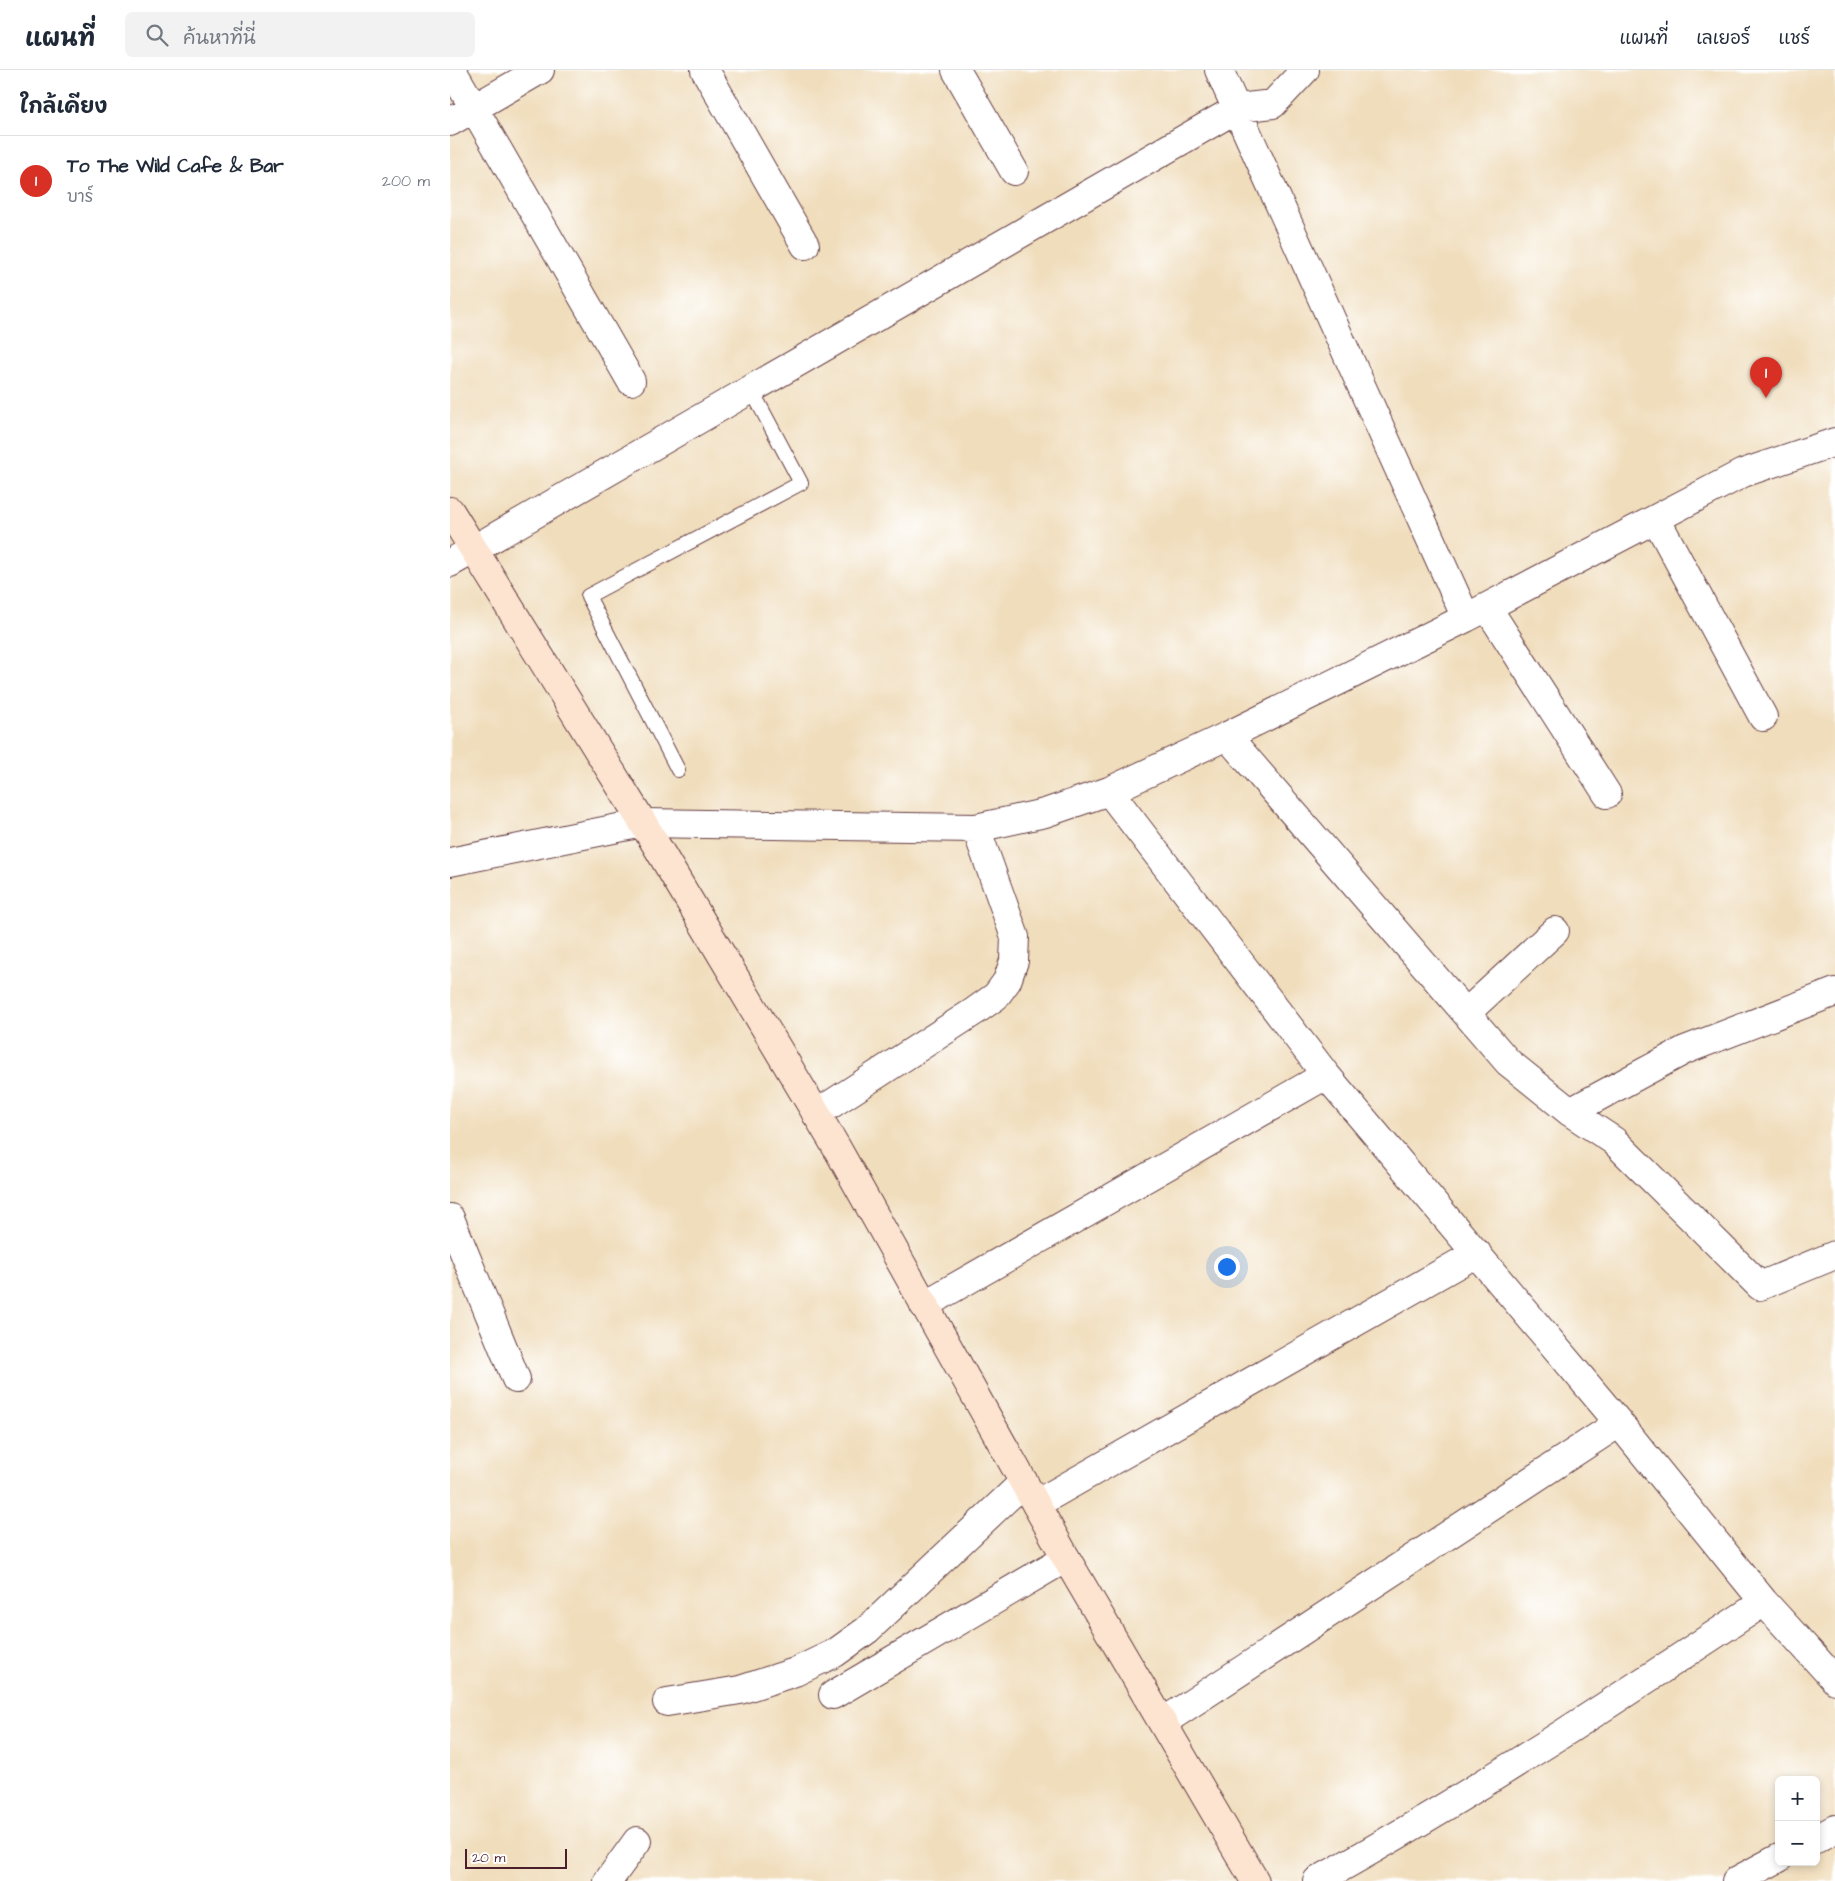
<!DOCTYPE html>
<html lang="th">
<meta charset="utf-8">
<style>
body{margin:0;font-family:"Architects Daughter","Playpen Sans Thai",sans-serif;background:#f2f2f3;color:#1f2937}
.controls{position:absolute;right:15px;bottom:15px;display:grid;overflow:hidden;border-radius:8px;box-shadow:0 2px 8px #0003}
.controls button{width:45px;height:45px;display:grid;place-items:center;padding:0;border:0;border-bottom:1px solid #e0e1e3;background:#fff;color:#1f2937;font:25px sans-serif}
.scale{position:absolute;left:15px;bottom:12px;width:102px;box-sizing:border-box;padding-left:5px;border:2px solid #4a1f2b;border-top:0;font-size:14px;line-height:18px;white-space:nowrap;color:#4a1f2b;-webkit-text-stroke:4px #fff;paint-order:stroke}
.you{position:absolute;left:776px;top:1196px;width:18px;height:18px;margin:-12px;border:4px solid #fff;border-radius:50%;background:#1a73e8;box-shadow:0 0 0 8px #1a73e833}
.badge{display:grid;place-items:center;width:32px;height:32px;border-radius:50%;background:#d93025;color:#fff;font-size:16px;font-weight:700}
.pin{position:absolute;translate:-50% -41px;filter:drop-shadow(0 1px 2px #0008)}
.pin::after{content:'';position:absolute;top:26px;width:18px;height:15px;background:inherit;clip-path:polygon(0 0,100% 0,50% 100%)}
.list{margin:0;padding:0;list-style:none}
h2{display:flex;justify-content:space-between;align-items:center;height:65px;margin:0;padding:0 20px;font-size:21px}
h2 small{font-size:16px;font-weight:400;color:#747a83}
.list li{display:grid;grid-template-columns:32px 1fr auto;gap:15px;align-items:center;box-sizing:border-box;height:90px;padding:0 20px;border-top:1px solid #e0e1e3}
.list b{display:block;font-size:19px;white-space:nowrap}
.list p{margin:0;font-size:16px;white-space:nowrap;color:#747a83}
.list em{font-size:16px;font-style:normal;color:#747a83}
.icon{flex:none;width:28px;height:28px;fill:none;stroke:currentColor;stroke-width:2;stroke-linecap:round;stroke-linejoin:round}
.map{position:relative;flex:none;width:1385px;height:1811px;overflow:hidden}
header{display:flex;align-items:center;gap:30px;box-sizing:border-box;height:70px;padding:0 25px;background:#fff;border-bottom:1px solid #e0e1e3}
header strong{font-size:24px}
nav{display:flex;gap:28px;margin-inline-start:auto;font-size:18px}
.search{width:350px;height:45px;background:#f2f2f3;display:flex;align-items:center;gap:12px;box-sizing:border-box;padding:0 18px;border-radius:8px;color:#747a83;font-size:19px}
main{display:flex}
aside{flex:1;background:#fff}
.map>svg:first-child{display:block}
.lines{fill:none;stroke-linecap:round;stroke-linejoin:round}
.lane-casing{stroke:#633c41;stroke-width:16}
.street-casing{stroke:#633c41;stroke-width:30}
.secondary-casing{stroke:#633c41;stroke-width:30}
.lane{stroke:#fff;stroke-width:14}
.street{stroke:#fff;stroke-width:28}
.secondary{stroke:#fde4d1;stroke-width:28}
</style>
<header>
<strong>แผนที่</strong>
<div class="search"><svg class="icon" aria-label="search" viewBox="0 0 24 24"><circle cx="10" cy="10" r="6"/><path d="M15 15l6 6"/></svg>ค้นหาที่นี่</div>
<nav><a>แผนที่</a><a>เลเยอร์</a><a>แชร์</a></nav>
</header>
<main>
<aside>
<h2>ใกล้เคียง<small></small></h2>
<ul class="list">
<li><span class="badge">1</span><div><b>To The Wild Cafe &amp; Bar</b><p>บาร์</p></div><em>200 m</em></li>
</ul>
</aside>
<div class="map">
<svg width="1385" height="1811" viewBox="0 0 1385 1811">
<rect width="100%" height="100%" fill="#fff"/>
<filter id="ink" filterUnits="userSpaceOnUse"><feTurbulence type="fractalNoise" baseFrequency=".02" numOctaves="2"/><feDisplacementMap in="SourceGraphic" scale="10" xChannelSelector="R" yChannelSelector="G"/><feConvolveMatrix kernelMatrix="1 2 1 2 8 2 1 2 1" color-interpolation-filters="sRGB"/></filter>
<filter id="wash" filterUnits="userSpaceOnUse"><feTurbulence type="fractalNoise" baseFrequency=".0096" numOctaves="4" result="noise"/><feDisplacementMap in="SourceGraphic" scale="20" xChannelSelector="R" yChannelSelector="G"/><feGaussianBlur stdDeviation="1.12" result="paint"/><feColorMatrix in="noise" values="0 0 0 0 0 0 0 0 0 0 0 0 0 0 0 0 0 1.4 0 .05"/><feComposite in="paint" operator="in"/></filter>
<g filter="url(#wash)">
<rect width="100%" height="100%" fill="#f0ddbc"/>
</g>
<g filter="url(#ink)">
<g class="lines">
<g class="lane-casing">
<path id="lane" d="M228,700L138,526L351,413L301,319"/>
</g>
<g class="street-casing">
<path id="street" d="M2,0L181,311
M255,0L355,175
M506,0L564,101
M769,0L1016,548
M0,52L90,0
M1206,449L1313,647
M0,493L788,38L823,34L855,0
M1037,537L1157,724
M777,666L1058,992L1120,1042L1164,1071L1310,1216L1385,1185
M659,721L876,1005L1169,1353L1314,1532L1385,1610
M0,792L193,753L526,758
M1016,943L1105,861
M1120,1042L1235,980L1385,922
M366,1044L525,941L546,926L557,911L564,891L565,867L526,758L595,743L659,721L777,666L1016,548L1293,403L1385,372
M0,1148L66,1309
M474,1235L876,1005
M586,1434L1027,1183
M383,1625L616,1488
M217,1632L290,1620L345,1602L385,1583L417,1560L574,1412
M713,1652L1169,1353
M1366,1769L1385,1759
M158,1811L187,1771
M867,1811C1021,1726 1167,1629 1314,1532
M1286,1811L1329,1788"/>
</g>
<g class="secondary-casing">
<path id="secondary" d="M0,441L193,753L388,1080L616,1488L805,1811"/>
</g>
<use href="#lane" class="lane"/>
<use href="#street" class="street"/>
<use href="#secondary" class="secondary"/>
</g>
</g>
</svg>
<div class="controls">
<button>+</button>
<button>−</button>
</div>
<div class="scale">20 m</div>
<div class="you"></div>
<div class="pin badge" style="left:1316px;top:328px">1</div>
</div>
</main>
